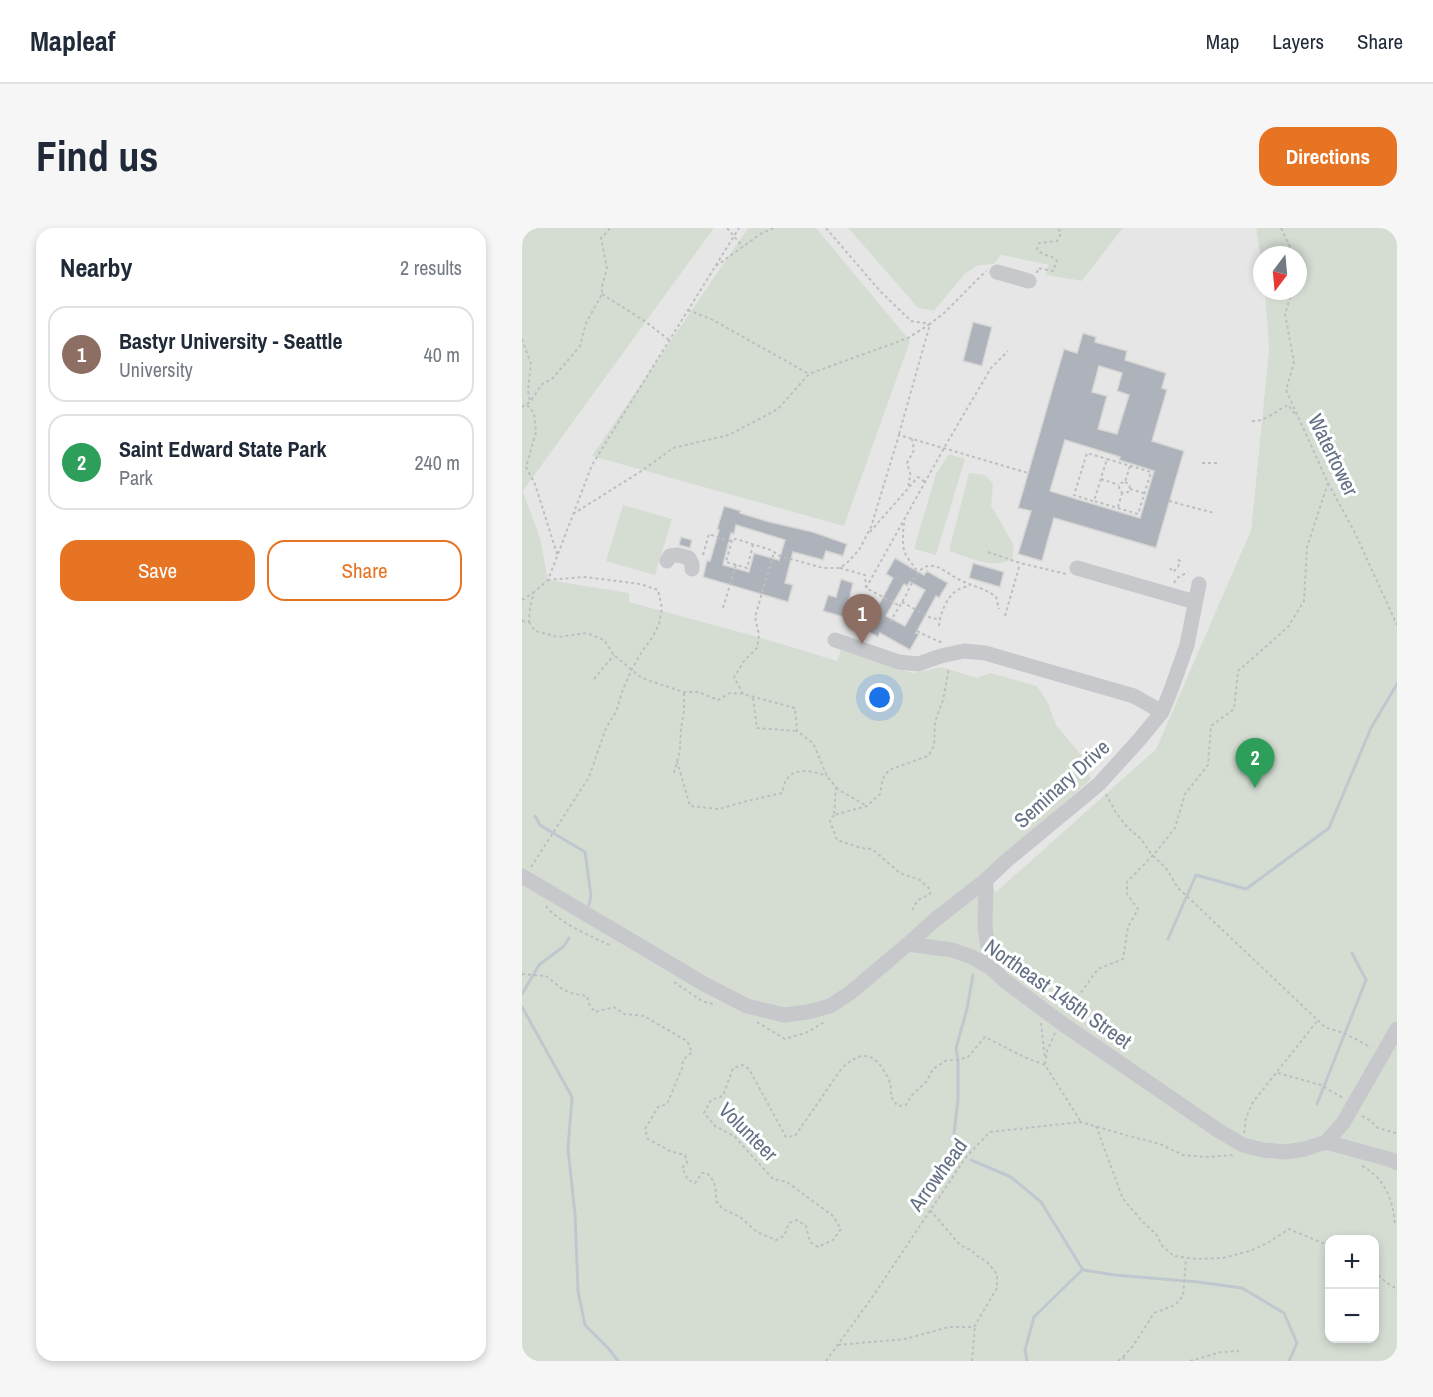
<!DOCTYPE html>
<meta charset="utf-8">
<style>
body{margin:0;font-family:"Archivo Narrow",sans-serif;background:#f6f6f7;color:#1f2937}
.controls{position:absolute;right:18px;bottom:18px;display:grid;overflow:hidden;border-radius:12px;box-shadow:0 3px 9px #0003}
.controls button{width:54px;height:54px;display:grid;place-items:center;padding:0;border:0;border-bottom:2px solid #e0e1e3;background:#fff;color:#1f2937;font:30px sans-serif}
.compass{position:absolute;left:731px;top:18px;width:54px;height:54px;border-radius:50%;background:#fff;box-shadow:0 3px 9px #0003;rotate:196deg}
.you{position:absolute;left:358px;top:470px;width:21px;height:21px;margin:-15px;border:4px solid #fff;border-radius:50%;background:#1a73e8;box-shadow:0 0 0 9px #1a73e833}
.badge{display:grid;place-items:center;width:39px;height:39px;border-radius:50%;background:#e77422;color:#fff;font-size:20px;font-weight:700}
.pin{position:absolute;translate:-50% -50px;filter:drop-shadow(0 2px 3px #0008)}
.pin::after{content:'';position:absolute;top:32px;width:21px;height:18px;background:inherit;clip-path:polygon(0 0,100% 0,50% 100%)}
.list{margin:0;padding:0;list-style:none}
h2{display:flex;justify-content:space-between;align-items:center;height:78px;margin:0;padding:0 24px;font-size:26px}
h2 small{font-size:20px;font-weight:400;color:#747a83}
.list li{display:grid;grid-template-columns:39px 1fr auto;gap:18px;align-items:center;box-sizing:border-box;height:96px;margin:0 12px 12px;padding:0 12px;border:2px solid #e0e1e3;border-radius:18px}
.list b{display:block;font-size:22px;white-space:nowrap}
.list p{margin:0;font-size:20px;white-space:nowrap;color:#747a83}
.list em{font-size:20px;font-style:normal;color:#747a83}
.actions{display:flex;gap:12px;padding:18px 24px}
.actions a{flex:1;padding:14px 0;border:2px solid #e77422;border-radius:18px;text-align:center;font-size:21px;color:#e77422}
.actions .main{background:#e77422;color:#fff}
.map{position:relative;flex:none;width:875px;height:1133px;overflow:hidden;border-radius:18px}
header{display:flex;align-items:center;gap:36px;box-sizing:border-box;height:84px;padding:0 30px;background:#fff;border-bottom:2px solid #e0e1e3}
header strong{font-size:28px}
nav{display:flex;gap:33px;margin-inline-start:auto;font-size:21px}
.intro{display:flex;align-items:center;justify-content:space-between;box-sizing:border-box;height:144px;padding:0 36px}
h1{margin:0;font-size:42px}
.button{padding:15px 27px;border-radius:18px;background:#e77422;color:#fff;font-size:21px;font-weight:700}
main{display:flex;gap:36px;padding:0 36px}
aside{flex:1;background:#fff;border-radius:18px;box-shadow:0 3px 9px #0003}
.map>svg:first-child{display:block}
.built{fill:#e6e6e6}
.green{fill:#d5ddd3;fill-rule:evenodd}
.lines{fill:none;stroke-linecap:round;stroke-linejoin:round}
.stream{stroke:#c0c8cf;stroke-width:3}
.building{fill:#aeb3bb;stroke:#d7d7d5;stroke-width:1.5;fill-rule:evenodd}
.path{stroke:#bdbec1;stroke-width:2;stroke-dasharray:3 3;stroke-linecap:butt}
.minor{stroke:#c6c8cc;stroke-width:15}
.labels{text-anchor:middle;stroke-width:6;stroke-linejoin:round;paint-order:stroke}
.street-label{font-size:21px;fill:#647084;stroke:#fff}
</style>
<header>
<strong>Mapleaf</strong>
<nav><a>Map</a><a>Layers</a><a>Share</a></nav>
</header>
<div class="intro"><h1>Find us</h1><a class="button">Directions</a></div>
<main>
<aside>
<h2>Nearby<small>2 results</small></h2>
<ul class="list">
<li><span class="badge" style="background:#8d6e63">1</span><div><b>Bastyr University - Seattle</b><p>University</p></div><em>40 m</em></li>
<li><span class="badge" style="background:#2e9e5b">2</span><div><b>Saint Edward State Park</b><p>Park</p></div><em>240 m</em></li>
</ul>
<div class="actions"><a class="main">Save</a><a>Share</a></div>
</aside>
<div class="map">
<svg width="875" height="1133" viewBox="0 0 875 1133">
<rect width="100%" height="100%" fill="#f5f6f2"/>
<path class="built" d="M192,0H326L396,80L412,83L443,46L453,38L472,36L479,27L526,37L525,47L560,53L601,0H734L740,41V63H743L744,66L747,121L729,302L634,521L474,665L252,735L0,309L18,310L1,263Z"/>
<path class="green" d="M0,0H192L1,263L18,310L26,352L107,365V374L236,409L315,433L319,422L391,445L420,439L455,450L468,445L515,458L526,475L534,497L560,528L569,551L460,648L474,664L634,521L729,302L747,121L743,63H776V27H740V41L734,0H875V1133H0ZM808,1012H852V1110H808Z
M226,0H294L388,113L322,298L70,228Z
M326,0H601L560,53L524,47L526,37L479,27L472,36L454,38L443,46L412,83L396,80Z
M427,226L443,231L414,327L392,321L414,246Z
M447,245L463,247L471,255L469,278L492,317L490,331C470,342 447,329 427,323Z
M101,277L150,291L133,347L84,333Z"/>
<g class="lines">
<path class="stream" d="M13,588L18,597L63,624L69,668L67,677
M646,711L674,647L724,661L807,600L849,500L875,456
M0,766L17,737L42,718L47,710
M0,779L50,869L46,921L53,986L56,1063L63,1097L87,1121L96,1133
M795,876L844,752L830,725
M442,923L432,905L436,872V832L434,820L445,781L451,747
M449,932L489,949L519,974L561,1042L593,1047L676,1054L720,1060L762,1085L775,1115L767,1133
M505,1133L503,1122L512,1089L560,1042"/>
</g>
<path class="building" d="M451,94L470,99L460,138L441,133Z
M561,105L574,109L573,114L605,123L603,132L644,145L640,160L645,162L630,213L662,223L634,320L532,290L520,333L496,326L509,283L496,280L542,121L555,125ZM577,138L600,145L595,163L607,167L595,206L576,201L585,168L570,164ZM543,212L598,229L597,232L632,243L618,290L528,263Z
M202,278L219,283L218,285L248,294L291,304L325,316L321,328L304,323L301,332L271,324L263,355L271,357L266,374L181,349L185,332L188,333L197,302L195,301ZM214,297L263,312L257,332L232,325L227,344L201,337L209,305L212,306Z
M159,309L170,312L168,320L157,317Z
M373,330L402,347L405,343L426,355L417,370L414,368L394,405L397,406L388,422L358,405L356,409L334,397L343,382L351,386L360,371L371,350L364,346ZM388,354L403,362L383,398L364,388L382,356L385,358Z
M451,335L482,344L478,359L447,350Z
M319,351L331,355L327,373L330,374L325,390L301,383L306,367L314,369Z"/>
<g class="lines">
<path class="path" d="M205,0L221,19
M304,0L358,63L389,93L408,96L422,85L464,43
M759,0L768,19L770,27
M194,38L240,5L252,0
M515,45L516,40L531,43L535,33C528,25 523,30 515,21L517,15L535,13L539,5L536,0
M770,63L763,86L772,134L764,162L806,255L833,305L875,397
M80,66L124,94L147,112
M166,82L191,92L287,146
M0,111L9,136L6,162L8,174
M5,177L12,185L14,204L4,239L13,256L35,326
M0,179L8,174L20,156L30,151L58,118L64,95L80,66V58L85,40L79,10L87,2L86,0
M730,193C743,194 755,182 766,177L773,186
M377,206L408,96
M585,231L629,244L616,286L572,273Z
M680,235H698
M579,251L597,257
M603,254L607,256L608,261L606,264L601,265L598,263L597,259L599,255L603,254L608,238
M387,258L386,254L389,248L385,235L392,222L390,211
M608,261L625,266
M571,273L552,267L565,225L585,231
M647,273L692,285
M596,279L600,265
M51,286L121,242L151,220L207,207L256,181L287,146L386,110L408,96
M382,295C381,306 379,319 385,329C389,335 393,339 396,345
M348,304L396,249L403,254
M210,312L204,334L225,340L231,317
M466,324L498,335L544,346
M181,327L187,306L206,313L214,311L249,322L258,328L301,340H318L327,333L337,322L349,299L377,207L506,245
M318,340L343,347L344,360L376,377
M648,340L651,344L656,339L658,333L654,330
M652,355L655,350L666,344
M344,360L422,220L469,140L486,123
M0,372L12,364
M380,374L409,390L416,391L418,389
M201,380L214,337
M483,388L498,336
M0,393L7,394L8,379L12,364L26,352L70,237L217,0
M7,394L13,403L36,409L65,405L82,412L92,427L117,448L128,453L162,464H176L196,472L208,465L221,466L273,480L275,503L291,515L305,548L314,559L312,587L345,578L358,566L361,550L367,542L406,528L412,518L413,494L421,472L427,440
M368,394C372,387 376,381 380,374C388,363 394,334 412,338C421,340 428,347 436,351C449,358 463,360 474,369L477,381
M417,398C418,387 424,370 434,363C438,360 444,359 448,357
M395,403L409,410L421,415
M72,451L92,427
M221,466L212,449L222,433L235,420L237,407L233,389L252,324
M231,470L235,500L275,503
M155,533L168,578L197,581L225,573L260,565C261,561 262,555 265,551C274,538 293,544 305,548
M152,545L158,522L159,500L162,483V464
M314,560L345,578
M584,566L593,583L605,599L619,611L630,627L644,640L656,660L670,673L804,800C820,803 835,811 849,820
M312,587L308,593L315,612L339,620L350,621L378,645L398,652L407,660L408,666L396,672L389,684
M9,639L67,549L84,500L94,484L101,461L110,441L121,422L130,410L137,396L140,380L136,362L118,356L63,349L26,352
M24,678C35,694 72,710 90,718
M0,746L24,748L39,760L48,765L65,768L67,776L73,784L92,779L102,786L122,788L165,813L170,824L161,832L160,840L145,876L136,879L123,901L126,911L148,923L163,927L165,935L160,940L166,952L173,955L180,945H185C194,954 194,961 194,973L201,981L218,989L235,1004L254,1012L262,1008L267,995L275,992L284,998L288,1014L296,1019L311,1012L319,1001L311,988L265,954L251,951L212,908L193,898L182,885L189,872L201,868L211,840L221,837L227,841L264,909L273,908L320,840C336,825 350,822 362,843C364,846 366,849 367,852C372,864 364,866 376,878L384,877L389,868L404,854L411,841L425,832H436L446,829L463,809L502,829L523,837L559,894
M152,754L180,773L194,777
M545,784L576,741L601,731L606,699L616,681L605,666V654L634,624L653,600L663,566L686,537L689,498L712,481L716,443L766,399L782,373L785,319L806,255
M235,794L263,811L286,804L304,793
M519,795L523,831
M523,836L525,823L533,805
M756,845L799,857L821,870
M840,888L849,893L856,900L874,905
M574,898L601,971L620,993L634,1006L641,1019L652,1028L675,1031L701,1030L728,1023L747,1014L767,1001L808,1018
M722,905L724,890L731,874L796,792
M840,938C863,950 871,972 873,997
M852,1043L865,1055L875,1061
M316,1117L383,1111L427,1099H452L475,1060V1046L465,1034L454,1027L449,1022L438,1017L408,982
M601,1129L611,1118L632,1085L653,1077L661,1068L664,1031
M304,1133L349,1071L444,929L468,904L559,894L603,907L638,916L661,927L684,929L713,927
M450,1133L453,1097
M596,1133L601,1129L603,1133
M668,1133L699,1124L717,1123"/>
<path class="minor" d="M475,44L507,53
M145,333L148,328L156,327L167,330L170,336V341
M555,340L673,374
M313,412L377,434L396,436L419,428L442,423L463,425L612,468L640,484
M0,648L184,757L225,778L262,787L286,784L308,778L328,765L386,716L430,722L450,729L469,740L483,753L538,794L697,903L721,917L741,922L763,924L783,921L804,914L821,895L875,801
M464,652L463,699L469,740
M386,716L414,691L464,652L484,633L577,556L617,512L640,484L649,462L665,417L677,356
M804,914L870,932L875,935"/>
</g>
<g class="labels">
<g class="street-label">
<text transform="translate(811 227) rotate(64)" y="7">Watertower</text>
<text transform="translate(540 556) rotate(-42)" y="7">Seminary Drive</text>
<text transform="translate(536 766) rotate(35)" y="7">Northeast 145th Street</text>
<text transform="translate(226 904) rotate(45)" y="7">Volunteer</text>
<text transform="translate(416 947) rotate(-54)" y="7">Arrowhead</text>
</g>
</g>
</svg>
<div class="controls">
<button>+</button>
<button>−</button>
</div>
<svg class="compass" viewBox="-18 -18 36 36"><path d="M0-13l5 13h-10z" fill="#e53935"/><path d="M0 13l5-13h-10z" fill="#747a83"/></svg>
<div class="you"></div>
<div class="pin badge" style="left:340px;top:416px;background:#8d6e63">1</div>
<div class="pin badge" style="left:733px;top:560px;background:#2e9e5b">2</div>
</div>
</main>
